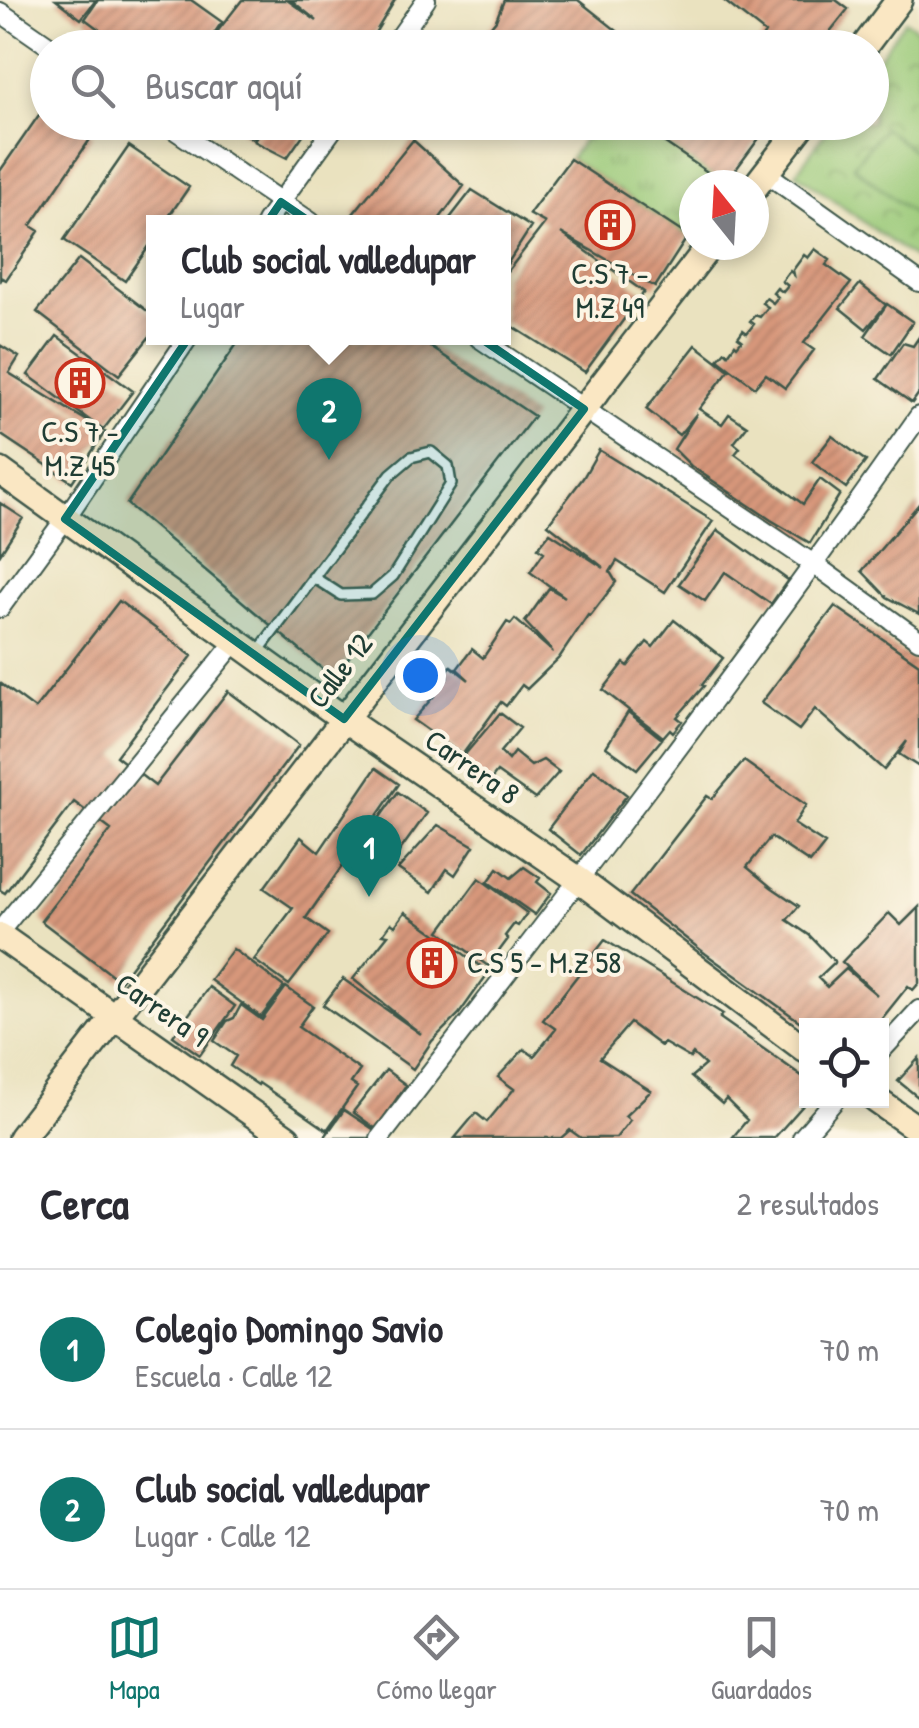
<!DOCTYPE html>
<html lang="es">
<meta charset="utf-8">
<style>
body{margin:0;font-family:"Patrick Hand",sans-serif;background:#f2f2f3;color:#2b2b33}
.controls{position:absolute;right:30px;bottom:30px;display:grid;overflow:hidden;border-radius:0px;box-shadow:0 5px 15px #0003}
.controls button{width:90px;height:90px;display:grid;place-items:center;padding:0;border:0;border-bottom:2px solid #e1e1e2;background:#fff;color:#2b2b33;font:50px sans-serif}
.compass{position:absolute;left:679px;top:170px;width:90px;height:90px;border-radius:50%;background:#fff;box-shadow:0 5px 15px #0003;rotate:342deg}
.you{position:absolute;left:420px;top:675px;width:35px;height:35px;margin:-25px;border:8px solid #fff;border-radius:50%;background:#1a73e8;box-shadow:0 0 0 15px #1a73e833}
.badge{display:grid;place-items:center;width:65px;height:65px;border-radius:50%;background:#0f766e;color:#fff;font-size:32px;font-weight:700}
.pin{position:absolute;translate:-50% -82px;filter:drop-shadow(0 2px 5px #0008)}
.pin::after{content:'';position:absolute;top:52px;width:35px;height:30px;background:inherit;clip-path:polygon(0 0,100% 0,50% 100%)}
.popup{position:absolute;left:146px;top:215px;width:365px;height:130px;box-sizing:border-box;display:grid;place-content:center;border-radius:0px;background:#fff;filter:drop-shadow(0 2px 8px #0005);font-size:32px;white-space:nowrap;color:#7c7c81}
.popup b{font-size:38px;color:#2b2b33}
.popup::after{content:'';position:absolute;left:50%;top:100%;margin-left:-20px;border:20px solid transparent;border-top-color:#fff}
.list{margin:0;padding:0;list-style:none}
h2{display:flex;justify-content:space-between;align-items:center;height:130px;margin:0;padding:0 40px;font-size:42px}
h2 small{font-size:32px;font-weight:400;color:#7c7c81}
.list li{display:grid;grid-template-columns:65px 1fr auto;gap:30px;align-items:center;box-sizing:border-box;height:160px;padding:0 40px;border-top:2px solid #e1e1e2}
.list b{display:block;font-size:38px;white-space:nowrap}
.list p{margin:0;font-size:32px;white-space:nowrap;color:#7c7c81}
.list em{font-size:32px;font-style:normal;color:#7c7c81}
.icon{flex:none;width:55px;height:55px;fill:none;stroke:currentColor;stroke-width:2;stroke-linecap:round;stroke-linejoin:round}
.map{position:relative;flex:none;width:919px;height:1138px;overflow:hidden}
.search{position:absolute;background:#fff;box-shadow:0 5px 15px #0003;left:30px;right:30px;top:30px;height:110px;display:flex;align-items:center;gap:25px;box-sizing:border-box;padding:0 35px;border-radius:55px;color:#7c7c81;font-size:38px}
.sheet{height:450px;background:#fff}
nav{display:flex;justify-content:space-around;align-items:center;box-sizing:border-box;height:140px;border-top:2px solid #e1e1e2;background:#fff;font-size:28px;color:#7c7c81}
nav a{display:grid;justify-items:center;gap:5px}
nav .on{color:#0f766e}
.map>svg:first-child{display:block}
.grass{fill:url(#grass-tufts);stroke:#5c8356;stroke-width:2.5}
.park{fill:url(#park-crowns);stroke:#5c8356;stroke-width:2.5}
.pitch{fill:#9ac978;stroke:#5c8356;stroke-width:2.5}
.building{fill:url(#building-hatch)}
.lines{fill:none;stroke-linecap:round;stroke-linejoin:round}
.lane-casing{stroke:#3d5649;stroke-width:14}
.street-casing{stroke:#3d5649;stroke-width:22}
.secondary-casing{stroke:#3d5649;stroke-width:30}
.lane{stroke:#fff;stroke-width:9}
.street{stroke:#fff;stroke-width:18}
.secondary{stroke:#fae7c3;stroke-width:25}
.marked{fill:#0f766e;fill-opacity:0.2;stroke:#0f766e;stroke-width:8;stroke-linejoin:round}
.labels{text-anchor:middle;stroke-width:8;stroke-linejoin:round;paint-order:stroke}
.poi-label{font-size:30px;fill:#1f3d34;stroke:#fcf5e5}
.street-label{font-size:30px;fill:#1f3d34;stroke:#fcf5e5}
</style>
<div class="map">
<svg width="919" height="1138" viewBox="0 0 919 1138">
<defs>
<pattern id="grass-tufts" width="24" height="20" patternUnits="userSpaceOnUse" patternTransform="scale(2.5)"><rect width="24" height="20" fill="#9ac978"/><path d="M3 7l-1-3M5 7V3M7 7l1-3M15 17l-1-3M17 17v-4M19 17l1-3" fill="none" stroke="#7da463"/></pattern>
<pattern id="park-crowns" width="20" height="18" patternUnits="userSpaceOnUse" patternTransform="scale(2.5)"><rect width="20" height="18" fill="#9ac978"/><path d="M2 6a3 3 0 1 1 6 0M12 15a3 3 0 1 1 6 0" fill="none" stroke="#7da463"/></pattern>
<pattern id="building-hatch" width="6" height="6" patternUnits="userSpaceOnUse" patternTransform="scale(2.5)"><rect width="6" height="6" fill="#d8987c"/><path d="M-1 1l2-2M0 6l6-6M5 7l2-2" fill="none" stroke="#af7d66"/></pattern>
</defs>
<rect width="100%" height="100%" fill="#fcf5e5"/>
<filter id="ink" filterUnits="userSpaceOnUse"><feTurbulence type="fractalNoise" baseFrequency=".01" numOctaves="2"/><feDisplacementMap in="SourceGraphic" scale="20" xChannelSelector="R" yChannelSelector="G"/><feConvolveMatrix kernelMatrix="1 2 1 2 8 2 1 2 1" color-interpolation-filters="sRGB"/></filter>
<filter id="wash" filterUnits="userSpaceOnUse"><feTurbulence type="fractalNoise" baseFrequency=".0048" numOctaves="4" result="noise"/><feDisplacementMap in="SourceGraphic" scale="40" xChannelSelector="R" yChannelSelector="G"/><feGaussianBlur stdDeviation="2.25" result="paint"/><feColorMatrix in="noise" values="0 0 0 0 0 0 0 0 0 0 0 0 0 0 0 0 0 1.4 0 .05"/><feComposite in="paint" operator="in"/></filter>
<g filter="url(#wash)">
<rect width="100%" height="100%" fill="#eae2bf"/>
<path class="grass" d="M594,123H634L725,184L694,185V229L688,236L570,159Z"/>
<path class="park" d="M905,20L919,30V262L796,173L832,123L872,122V67Z"/>
<path class="pitch" d="M884,128L919,155V219L853,166Z"/>
<g id="blocks">
<path class="building" d="M56,0H96L81,19Z
M98,0H191L222,22L204,48H124L85,19Z
M242,0H287L317,21L291,0H395L366,48H237L217,32Z
M504,0H578L621,34L606,48H473L496,20Z
M723,0H836L848,9L817,48H756L765,33Z
M48,102V122H75L93,135L31,226L39,231L6,280L2,278L0,282V171Z
M231,122H265L252,139Z
M266,122H312L287,158L254,141Z
M655,122H750L763,133L725,184L649,132Z
M413,140L464,186L437,222H365L353,214Z
M129,146L189,187L165,222H154V239L125,281L64,240Z
M570,159L688,236L655,287L561,233L644,292L585,372L504,321V276L545,223L529,214Z
M472,190L531,227L504,269V222H447Z
M815,249L830,260L826,265L851,283L804,343L814,350L785,388L766,374L755,387L718,359L725,351L728,354L735,344L737,346L742,340L738,337L743,330L747,333L754,324L750,321L755,315L760,317L768,307L762,303L766,298L773,303L778,297L773,293L777,288L783,292L788,286L782,281L790,271L794,275L793,270L804,255L808,258Z
M79,259L154,316V331L119,375L37,312Z
M860,284L886,305L866,329L840,308Z
M887,304L913,322L891,354L865,336Z
M57,336L133,391L103,430L28,375Z
M919,337V393L912,403L878,379L903,343L913,346Z
M241,338H417L534,416L333,678L127,504Z
M0,345L19,357L9,373L105,432L72,482L0,434Z
M696,345L729,370L699,409L722,424L729,414L747,426L734,443L740,448L735,454L803,504L820,479L840,494L810,543L771,520L691,466L674,449L697,413L679,435L646,409Z
M832,436L866,461L846,488L812,462Z
M599,450L713,521L665,592L617,561L610,572L616,582L590,616L588,615L559,658L527,689L522,685L506,706L501,702L462,755L413,720L434,696L431,694L435,688L438,690L448,676L445,674L451,666L469,680L457,669L472,649L483,658L507,622L511,624L515,619L553,652L525,622L549,588L565,597L530,572L544,552L538,548L550,533L604,568L548,524L583,478Z
M0,503L23,518L0,554Z
M919,504V614L887,597L862,571Z
M718,530L788,580L771,604L725,572L705,601L679,584Z
M119,601L192,656L116,756L155,786L228,691L299,745L120,981L41,921L111,830L74,802L5,893L0,890V683L35,709Z
M835,606L919,664V767L899,754L907,741L884,770L815,709L799,730L761,703Z
M674,620L723,658L702,685L704,686L677,717L682,721L673,732L670,729L663,737L603,690L624,663L628,666L647,642L653,647Z
M628,712L662,739L637,769L606,747Z
M500,713L520,728L500,752L508,760L514,752L531,766L543,760L559,772L535,799L497,772L485,787L457,764Z
M744,761L806,805L794,824L825,844L810,863L771,837L747,867L771,887L799,906L787,920L809,935L835,962L818,978L827,987L846,969L877,995L842,962L889,913L901,925L919,907V983L913,990L908,986L876,1026H806L706,954L630,895L707,796L712,799Z
M376,768L399,784L306,918L328,934L289,985L254,960L293,908L264,888L301,837L319,852Z
M594,769L627,795L581,855L548,829Z
M398,792L427,813L391,863L363,841Z
M438,825L474,846L455,875L447,869L432,892L398,869Z
M524,867L540,878L537,882L551,893L535,915L488,882L498,868L511,878Z
M479,878L527,913L518,926L514,924L505,936L508,939L488,966L440,931Z
M405,912L489,972L459,1014L432,1041L413,1069L323,1005L343,979L421,1034L353,979L388,935L383,934L391,923L395,926Z
M605,940L723,1014L720,1018L806,1079V1102L774,1138H732L747,1120L726,1099L722,1104L691,1077L705,1065L693,1054L690,1058L664,1043L661,1046L630,1023L600,1058L651,1091L625,1116L630,1120L616,1138H581L570,1130L561,1138H455L476,1113L487,1122L514,1089L498,1077L524,1049L534,1056L556,1029L543,1020Z
M233,949L284,987L261,1017L210,980Z
M209,987L235,1006L200,1055L173,1036Z
M286,987L313,1006L298,1027L360,1070L351,1083L357,1087L327,1130L259,1083L258,1085L230,1066L236,1056L214,1041L227,1021L234,1018L241,1005L262,1020Z
M919,1058V1098L898,1081Z
M386,1070L406,1085L376,1129L353,1112Z
M344,1110L376,1131L371,1138H324Z"/>
</g>
</g>
<g filter="url(#ink)">
<use href="#blocks" fill-opacity="0" stroke="#3d5649" stroke-width="2.5"/>
<g class="lines">
<g class="lane-casing">
<path id="lane" d="M257,653L391,474L411,457L431,452L448,466L451,484L393,576L372,594L341,595L313,577"/>
</g>
<g class="street-casing">
<path id="street" d="M0,12L52,48
M392,48L426,0
M163,122L311,222
M766,173L919,282
M266,222L338,122
M479,338L815,565L919,640
M0,608L65,519L188,338
M0,931L236,641
M882,1050L919,1010
M380,1138C564,900 747,662 919,416
M802,1138L835,1100"/>
</g>
<g class="secondary-casing">
<path id="secondary" d="M863,48L899,0
M754,188L805,122
M0,471L344,719L579,880L806,1050
M0,936L287,1138
M876,1100L919,1130
M21,1138L710,245"/>
</g>
<use href="#lane" class="lane"/>
<use href="#street" class="street"/>
<use href="#secondary" class="secondary"/>
</g>
</g>
<path class="marked" d="M281,202L584,409L344,719L65,519Z"/>
<defs>
<g id="building-ring" transform="scale(2.5)"><circle r="9.5" fill="#fcf5e5" stroke="#c8321e" stroke-width="1.5"/><path d="M-4-6H4V6H1V3H-1V6H-4ZM-2.5-4.3h1.7v1.8h-1.7ZM.8-4.3h1.7v1.8H.8ZM-2.5-1h1.7V.8h-1.7ZM.8-1h1.7V.8H.8Z" fill="#c8321e"/></g>
</defs>
<g fill-rule="evenodd">
<use href="#building-ring" x="610" y="225"/>
<use href="#building-ring" x="80" y="383"/>
<use href="#building-ring" x="432" y="963"/>
</g>
<g class="labels">
<g class="poi-label">
<text x="610" y="284">C.S 7 -<tspan x="610" dy="34">M.Z 49</tspan></text>
<text x="80" y="442">C.S 7 -<tspan x="80" dy="34">M.Z 45</tspan></text>
<text x="467" y="973" text-anchor="start">C.S 5 - M.Z 58</text>
</g>
<g class="street-label">
<text transform="translate(340 671) rotate(-52)" y="10">Calle 12</text>
<text transform="translate(472 767) rotate(35)" y="10">Carrera 8</text>
<text transform="translate(162 1010) rotate(35)" y="10">Carrera 9</text>
</g>
</g>
</svg>
<div class="controls">
<button><svg class="icon" aria-label="locate" viewBox="0 0 24 24"><circle cx="12" cy="12" r="6"/><path d="M12 2v4M12 18v4M2 12h4M18 12h4"/></svg></button>
</div>
<svg class="compass" viewBox="-18 -18 36 36"><path d="M0-13l5 13h-10z" fill="#e53935"/><path d="M0 13l5-13h-10z" fill="#7c7c81"/></svg>
<div class="you"></div>
<div class="pin badge" style="left:369px;top:897px">1</div>
<div class="pin badge" style="left:329px;top:460px">2</div>
<div class="popup"><b>Club social valledupar</b>Lugar</div>
<div class="search"><svg class="icon" aria-label="search" viewBox="0 0 24 24"><circle cx="10" cy="10" r="6"/><path d="M15 15l6 6"/></svg>Buscar aquí</div>
</div>
<section class="sheet">
<h2>Cerca<small>2 resultados</small></h2>
<ul class="list">
<li><span class="badge">1</span><div><b>Colegio Domingo Savio</b><p>Escuela · Calle 12</p></div><em>70 m</em></li>
<li><span class="badge">2</span><div><b>Club social valledupar</b><p>Lugar · Calle 12</p></div><em>70 m</em></li>
</ul>
</section>
<nav>
<a class="on"><svg class="icon" aria-label="map" viewBox="0 0 24 24"><path d="M3 6l6-2 6 2 6-2v14l-6 2-6-2-6 2zM9 4v14M15 6v14"/></svg>Mapa</a>
<a><svg class="icon" aria-label="directions" viewBox="0 0 24 24"><path d="M12 3l9 9-9 9-9-9zM9 14v-3h6M13 9l2 2-2 2"/></svg>Cómo llegar</a>
<a><svg class="icon" aria-label="saved" viewBox="0 0 24 24"><path d="M7 4h10v16l-5-4-5 4z"/></svg>Guardados</a>
</nav>
